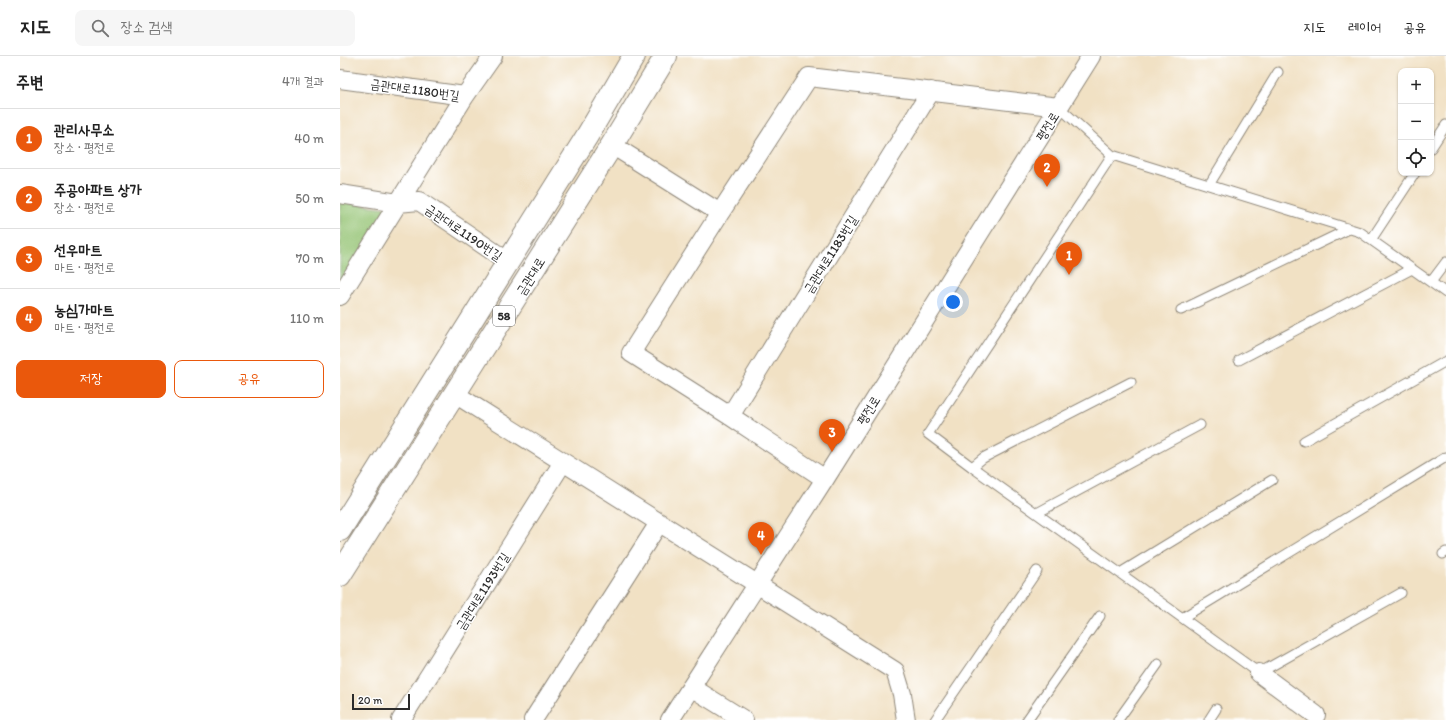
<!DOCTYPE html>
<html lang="ko">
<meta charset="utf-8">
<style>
body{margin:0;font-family:Itim,"Poor Story",sans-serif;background:#f6f6f6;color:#222}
.controls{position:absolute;right:12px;top:12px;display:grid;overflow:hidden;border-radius:8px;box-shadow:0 1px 3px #0004}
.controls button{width:36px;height:36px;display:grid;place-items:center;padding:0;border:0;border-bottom:1px solid #e0e0e0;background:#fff;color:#222;font:20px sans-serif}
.scale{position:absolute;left:12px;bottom:10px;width:58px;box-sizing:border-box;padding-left:4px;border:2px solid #2b2b2b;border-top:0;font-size:11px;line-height:14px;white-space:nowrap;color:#2b2b2b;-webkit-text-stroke:3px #fff;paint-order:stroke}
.you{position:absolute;left:613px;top:246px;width:14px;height:14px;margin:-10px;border:3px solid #fff;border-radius:50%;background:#1a73e8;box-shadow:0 0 0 6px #1a73e833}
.badge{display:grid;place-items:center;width:26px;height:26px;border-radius:50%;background:#ea580c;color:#fff;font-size:13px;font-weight:700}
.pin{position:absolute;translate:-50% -33px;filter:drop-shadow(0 1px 2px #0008)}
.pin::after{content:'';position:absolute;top:21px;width:14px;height:12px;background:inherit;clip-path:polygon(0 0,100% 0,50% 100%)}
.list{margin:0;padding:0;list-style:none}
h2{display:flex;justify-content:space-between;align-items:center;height:52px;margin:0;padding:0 16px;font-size:17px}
h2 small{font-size:13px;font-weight:400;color:#767676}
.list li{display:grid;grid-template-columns:26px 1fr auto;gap:12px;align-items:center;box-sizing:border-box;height:60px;padding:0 16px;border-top:1px solid #e0e0e0}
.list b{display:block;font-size:15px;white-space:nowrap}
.list p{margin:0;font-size:13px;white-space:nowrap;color:#767676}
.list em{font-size:13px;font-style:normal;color:#767676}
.actions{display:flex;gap:8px;padding:12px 16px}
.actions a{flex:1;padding:9px 0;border:1px solid #ea580c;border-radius:8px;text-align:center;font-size:14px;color:#ea580c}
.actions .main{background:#ea580c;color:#fff}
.icon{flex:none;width:22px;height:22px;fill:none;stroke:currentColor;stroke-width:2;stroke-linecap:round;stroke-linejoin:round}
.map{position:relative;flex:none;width:1106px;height:664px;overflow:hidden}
header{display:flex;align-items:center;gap:24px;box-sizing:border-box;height:56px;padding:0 20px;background:#fff;border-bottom:1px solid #e0e0e0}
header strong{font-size:19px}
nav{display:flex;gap:22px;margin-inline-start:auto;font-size:14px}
.search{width:280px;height:36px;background:#f6f6f6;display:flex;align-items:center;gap:10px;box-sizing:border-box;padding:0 14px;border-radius:8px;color:#767676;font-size:15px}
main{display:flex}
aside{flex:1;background:#fff}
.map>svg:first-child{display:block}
.green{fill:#93c271;stroke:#5f764e}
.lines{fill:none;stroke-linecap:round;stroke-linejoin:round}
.lane-casing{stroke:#8e8678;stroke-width:11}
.street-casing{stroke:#8e8678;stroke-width:20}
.primary-casing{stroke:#8e8678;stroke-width:24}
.lane{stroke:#fff;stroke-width:9}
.street{stroke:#fff;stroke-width:18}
.primary{stroke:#fff;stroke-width:22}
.labels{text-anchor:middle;stroke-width:3;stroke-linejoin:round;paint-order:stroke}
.shield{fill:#fff;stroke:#6b6b6b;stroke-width:1}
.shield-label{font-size:12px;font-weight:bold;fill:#2b2b2b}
.street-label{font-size:13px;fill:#2b2b2b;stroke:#fff}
</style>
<header>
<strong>지도</strong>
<div class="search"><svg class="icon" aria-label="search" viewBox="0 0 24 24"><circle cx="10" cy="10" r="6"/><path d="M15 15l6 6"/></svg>장소 검색</div>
<nav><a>지도</a><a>레이어</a><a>공유</a></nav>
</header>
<main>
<aside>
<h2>주변<small>4개 결과</small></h2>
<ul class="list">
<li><span class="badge">1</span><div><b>관리사무소</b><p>장소 · 평전로</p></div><em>40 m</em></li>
<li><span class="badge">2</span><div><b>주공아파트 상가</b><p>장소 · 평전로</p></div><em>50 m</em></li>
<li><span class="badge">3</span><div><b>선우마트</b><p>마트 · 평전로</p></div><em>70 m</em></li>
<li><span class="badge">4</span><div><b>농심가마트</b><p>마트 · 평전로</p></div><em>110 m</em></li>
</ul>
<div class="actions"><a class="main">저장</a><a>공유</a></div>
</aside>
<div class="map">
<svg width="1106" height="664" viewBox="0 0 1106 664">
<rect width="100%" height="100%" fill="#fff"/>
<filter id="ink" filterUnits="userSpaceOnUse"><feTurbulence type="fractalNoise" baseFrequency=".025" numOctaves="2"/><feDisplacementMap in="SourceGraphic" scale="8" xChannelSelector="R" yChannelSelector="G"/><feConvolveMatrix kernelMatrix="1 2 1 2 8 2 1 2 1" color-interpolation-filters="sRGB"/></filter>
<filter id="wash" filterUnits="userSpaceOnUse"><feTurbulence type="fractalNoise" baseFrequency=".012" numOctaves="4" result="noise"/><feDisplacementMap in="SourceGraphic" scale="16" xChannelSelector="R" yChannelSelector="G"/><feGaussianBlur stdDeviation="0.9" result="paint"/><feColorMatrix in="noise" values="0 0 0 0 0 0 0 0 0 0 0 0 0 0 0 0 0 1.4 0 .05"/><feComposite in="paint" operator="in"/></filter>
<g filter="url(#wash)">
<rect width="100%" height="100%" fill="#f1e1c4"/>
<path class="green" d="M0,146L48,152L0,229Z"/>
</g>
<g filter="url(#ink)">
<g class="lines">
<g class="lane-casing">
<path id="lane" d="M719,51L772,99L588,378L632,411L643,402L791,326
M1091,92L1106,69
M772,99L1020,176L1106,237
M869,129L938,16
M1031,184L1075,117
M1091,226L1106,206
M841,254L1009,173
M899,304L1072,213
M964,385L1106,305
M632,411L919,617L1061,537
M697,457L860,369
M1103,498L1106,496
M780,517L932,424
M842,562L1106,401
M595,664L697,515
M687,664L760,560
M778,664L818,608
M869,664L876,653"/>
</g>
<g class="street-casing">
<path id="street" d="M0,23L125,40
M272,89L380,157L469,21L719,51
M0,138L58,147L79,145L167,205
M380,157L291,297L390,360L485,423
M0,240L125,40L153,0
M115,338L555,615L562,638L566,664
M390,360L591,35
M919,617L976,659
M351,631L404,664
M61,664L223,406
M193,664L319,467
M330,664L485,423L751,0"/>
</g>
<g class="primary-casing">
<path id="primary" d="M0,474L247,80L294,0
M0,519L272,89L326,0"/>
</g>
<use href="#lane" class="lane"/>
<use href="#street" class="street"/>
<use href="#primary" class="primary"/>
</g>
</g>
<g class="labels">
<rect class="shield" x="153" y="250" width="22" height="20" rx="3"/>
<g class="shield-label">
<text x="164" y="264">58</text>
</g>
<g class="street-label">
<text transform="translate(75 33) rotate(8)" y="5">금관대로1180번길</text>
<text transform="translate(707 70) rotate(-58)" y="5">평전로</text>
<text transform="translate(124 176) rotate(34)" y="5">금관대로1190번길</text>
<text transform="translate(490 198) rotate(-58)" y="5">금관대로1183번길</text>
<text transform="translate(190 220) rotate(-58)" y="5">금관대로</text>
<text transform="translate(528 354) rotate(-58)" y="5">평전로</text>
<text transform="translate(142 535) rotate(-58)" y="5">금관대로1193번길</text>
</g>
</g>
</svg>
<div class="controls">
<button>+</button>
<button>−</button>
<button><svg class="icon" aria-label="locate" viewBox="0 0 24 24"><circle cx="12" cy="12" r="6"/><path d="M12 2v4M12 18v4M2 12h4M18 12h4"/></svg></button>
</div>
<div class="scale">20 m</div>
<div class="you"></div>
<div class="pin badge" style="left:729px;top:219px">1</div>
<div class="pin badge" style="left:707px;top:131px">2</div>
<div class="pin badge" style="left:492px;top:396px">3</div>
<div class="pin badge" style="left:421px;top:499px">4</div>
</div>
</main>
